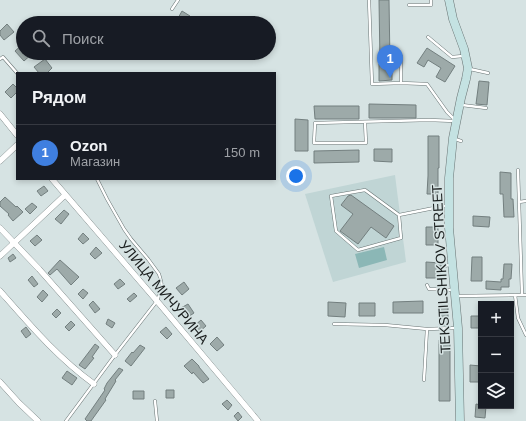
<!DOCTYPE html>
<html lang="ru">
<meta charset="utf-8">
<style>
body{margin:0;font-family:Helvetica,sans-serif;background:#20242c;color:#f1f3f6}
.controls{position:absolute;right:12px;bottom:12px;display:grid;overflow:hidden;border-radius:0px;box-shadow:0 2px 6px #0003}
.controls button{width:36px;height:36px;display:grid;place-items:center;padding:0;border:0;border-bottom:1px solid #363941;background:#171b24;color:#f1f3f6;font:20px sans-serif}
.you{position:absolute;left:296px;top:176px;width:14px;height:14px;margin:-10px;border:3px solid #fff;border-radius:50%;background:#1a73e8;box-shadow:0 0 0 6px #1a73e833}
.badge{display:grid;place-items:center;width:26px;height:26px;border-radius:50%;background:#0f766e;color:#fff;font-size:13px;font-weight:700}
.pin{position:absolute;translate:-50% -33px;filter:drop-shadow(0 1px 2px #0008)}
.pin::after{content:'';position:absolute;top:21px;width:14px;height:12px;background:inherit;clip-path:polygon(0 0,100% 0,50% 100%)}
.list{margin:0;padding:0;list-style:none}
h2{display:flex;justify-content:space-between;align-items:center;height:52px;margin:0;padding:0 16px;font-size:17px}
h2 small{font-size:13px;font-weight:400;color:#9ea1a6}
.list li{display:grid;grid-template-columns:26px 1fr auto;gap:12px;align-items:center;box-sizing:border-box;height:56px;padding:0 16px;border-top:1px solid #363941}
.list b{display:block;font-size:15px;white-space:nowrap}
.list p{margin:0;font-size:13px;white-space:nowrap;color:#9ea1a6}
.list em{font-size:13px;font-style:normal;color:#9ea1a6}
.icon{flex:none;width:22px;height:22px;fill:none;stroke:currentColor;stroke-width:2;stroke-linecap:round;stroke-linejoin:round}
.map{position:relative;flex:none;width:526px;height:421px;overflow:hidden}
.search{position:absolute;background:#171b24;box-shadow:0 2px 6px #0003;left:16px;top:16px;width:260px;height:44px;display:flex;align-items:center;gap:10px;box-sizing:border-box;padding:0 14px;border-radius:22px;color:#9ea1a6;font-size:15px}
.panel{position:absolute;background:#171b24;box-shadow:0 2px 6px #0003;left:16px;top:72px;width:260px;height:108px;border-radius:0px}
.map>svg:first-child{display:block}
.built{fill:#c0d5d5}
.pitch{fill:#8bb7b6}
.building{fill:#9daaa9;stroke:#737f7f}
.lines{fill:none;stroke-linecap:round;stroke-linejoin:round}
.lane-casing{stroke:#697474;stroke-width:3.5}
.street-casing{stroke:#697474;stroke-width:6}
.secondary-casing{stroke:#697474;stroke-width:9}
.lane{stroke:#fff;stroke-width:2.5}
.street{stroke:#fff;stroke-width:5.5}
.secondary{stroke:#c4e2e2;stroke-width:8}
.labels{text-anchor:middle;stroke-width:3;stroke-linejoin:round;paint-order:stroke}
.street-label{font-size:14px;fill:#1b1f1f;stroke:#d6e3e3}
</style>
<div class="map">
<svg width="526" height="421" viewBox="0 0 526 421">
<rect width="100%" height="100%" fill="#d6e3e3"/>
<path class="built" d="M395,175L406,262L333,282L305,194Z"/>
<path class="pitch" d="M384,247L387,260L359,268L355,254Z"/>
<path class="building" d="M379,0H389L390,64H392V80L379,81V64H380Z
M182,11L190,16L185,23H181L177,20Z
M7,24L14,32L4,40L0,35V31Z
M23,44V53H33L24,61L15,51Z
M427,48L455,66L445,82L436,77L441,68L428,60L424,67L417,63Z
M45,59L52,68L47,73H39L34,67Z
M479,81L489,82L487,105L476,104Z
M13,84L17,88V92L11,98L5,92Z
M369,104L416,105V118H369Z
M314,106H359V119H315Z
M295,119L308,120V151H295Z
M428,136H439V168H438V194H427L428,176Z
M374,149H392V162L374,161Z
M359,150V162L314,163V151Z
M500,172L511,173V199H513L514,217H504L503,194H500Z
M44,186L48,191L41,196L37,191Z
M351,195L394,226L386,238L371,227L358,244L340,231L353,214L341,205L348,196Z
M5,197L16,207L17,206L23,212L13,221L8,215L9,214L0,206V202Z
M32,203L37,207L30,214L25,209Z
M64,210L69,214L61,224L55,219Z
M473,216L490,217L489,227L473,226Z
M426,227H438V245H426Z
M83,233L89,239L83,244L78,239Z
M37,235L42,240L35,246L30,241Z
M96,247L102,253L95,259L90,254Z
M13,254L16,258L10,262L8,258Z
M472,257H482V281H471Z
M60,260L79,277L71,285L57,269L50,275L48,273Z
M426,262L441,263L440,278H426Z
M504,264H512L511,279H509V287H501V290L486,289V281L501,282V279H503Z
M32,276L38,284L34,287L28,280Z
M120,279L125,284L118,289L114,284Z
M184,282L189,289L182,295L176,288Z
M83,289L88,293L83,299L78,294Z
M43,290L48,295L42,302L37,297Z
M134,293L137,296L130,302L127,299Z
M93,301L100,309L95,313L89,305Z
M423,301V313H393V302Z
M328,302L346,303L345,317L328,316Z
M439,302H448V325H439Z
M359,303H375V316H359Z
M188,304L194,313L188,317L181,308Z
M57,309L61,313L56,318L52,314Z
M471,316H481V328H471Z
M108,319L115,323L112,328L106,324Z
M201,320L206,326L199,332L194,326Z
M71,321L75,325L69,331L65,327Z
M26,327L31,334L26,338L21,331Z
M166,327L172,334L167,339L160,332Z
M217,337L224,345L217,351L210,344Z
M439,340H450V401H439Z
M95,344L99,347L92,357L94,358L85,369L79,365Z
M140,345L145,348L131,366L125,361L132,352L133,353Z
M192,359L199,366V367L209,379L203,383L193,372L192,374L184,366Z
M470,365L481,366V382H470Z
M119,368L123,370L115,380L116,381L105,399L106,400L91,421H87L85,419L105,390L104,389L107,383Z
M67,371L77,378L72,385L62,378Z
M166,390H174V398H166Z
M133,391H144V399H133Z
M227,400L232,405L228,410L222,404Z
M476,404L481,405V406H486L485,418L475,417Z
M238,412L242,417L238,421L234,416Z"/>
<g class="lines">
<g class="lane-casing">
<path id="lane" d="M369,0L372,84L401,83V56
M409,5H431V0
M172,9L178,0
M428,37L452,57L463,56
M0,59L3,57L17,73
M470,69L488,73
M401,83L427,84L447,112L455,120
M462,105L486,108
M365,122L366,143H314L315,123L429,120L455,121
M455,139L461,141
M518,170L522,295
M519,202L526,201
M399,215L365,190L331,196L336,231L358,250L401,238L399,215L444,206H448
M443,266L450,265
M427,285L429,289L453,290
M515,295L518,318L526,335
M457,296L526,295
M334,324L385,325L427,329
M424,380L427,329L456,328
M155,401L157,421
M66,421L115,355L157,301L162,287L161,281L159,274L148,259L131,239L124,229L107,199L97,179"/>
</g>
<g class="street-casing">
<path id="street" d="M0,114L17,135
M0,161L17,145
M52,179L157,301L258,421
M0,228L39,269L115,355
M0,256L65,195
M0,291C30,325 57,357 94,384
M0,382L19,403L38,421"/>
</g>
<g class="secondary-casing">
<path id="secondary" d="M449,0L453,19L464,49L468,68L466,79L461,98L453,138L449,178V228L458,328L460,421"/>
</g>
<use href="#lane" class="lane"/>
<use href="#street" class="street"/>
<use href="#secondary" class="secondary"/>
</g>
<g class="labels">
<g class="street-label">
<text transform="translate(441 269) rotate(-93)" y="5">TEKSTILSHIKOV STREET</text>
<text transform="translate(164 292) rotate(50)" y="5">УЛИЦА МИЧУРИНА</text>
</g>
</g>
</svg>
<div class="controls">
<button>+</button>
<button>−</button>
<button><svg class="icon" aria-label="layers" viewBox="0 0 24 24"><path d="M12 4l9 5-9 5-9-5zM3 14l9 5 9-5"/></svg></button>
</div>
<div class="you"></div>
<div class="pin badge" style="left:390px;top:78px;background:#3f7fe0">1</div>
<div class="search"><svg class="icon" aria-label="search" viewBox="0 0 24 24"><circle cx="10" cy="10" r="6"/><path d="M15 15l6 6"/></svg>Поиск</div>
<section class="panel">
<h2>Рядом<small></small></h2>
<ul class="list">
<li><span class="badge" style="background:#3f7fe0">1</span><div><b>Ozon</b><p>Магазин</p></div><em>150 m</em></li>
</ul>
</section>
</div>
